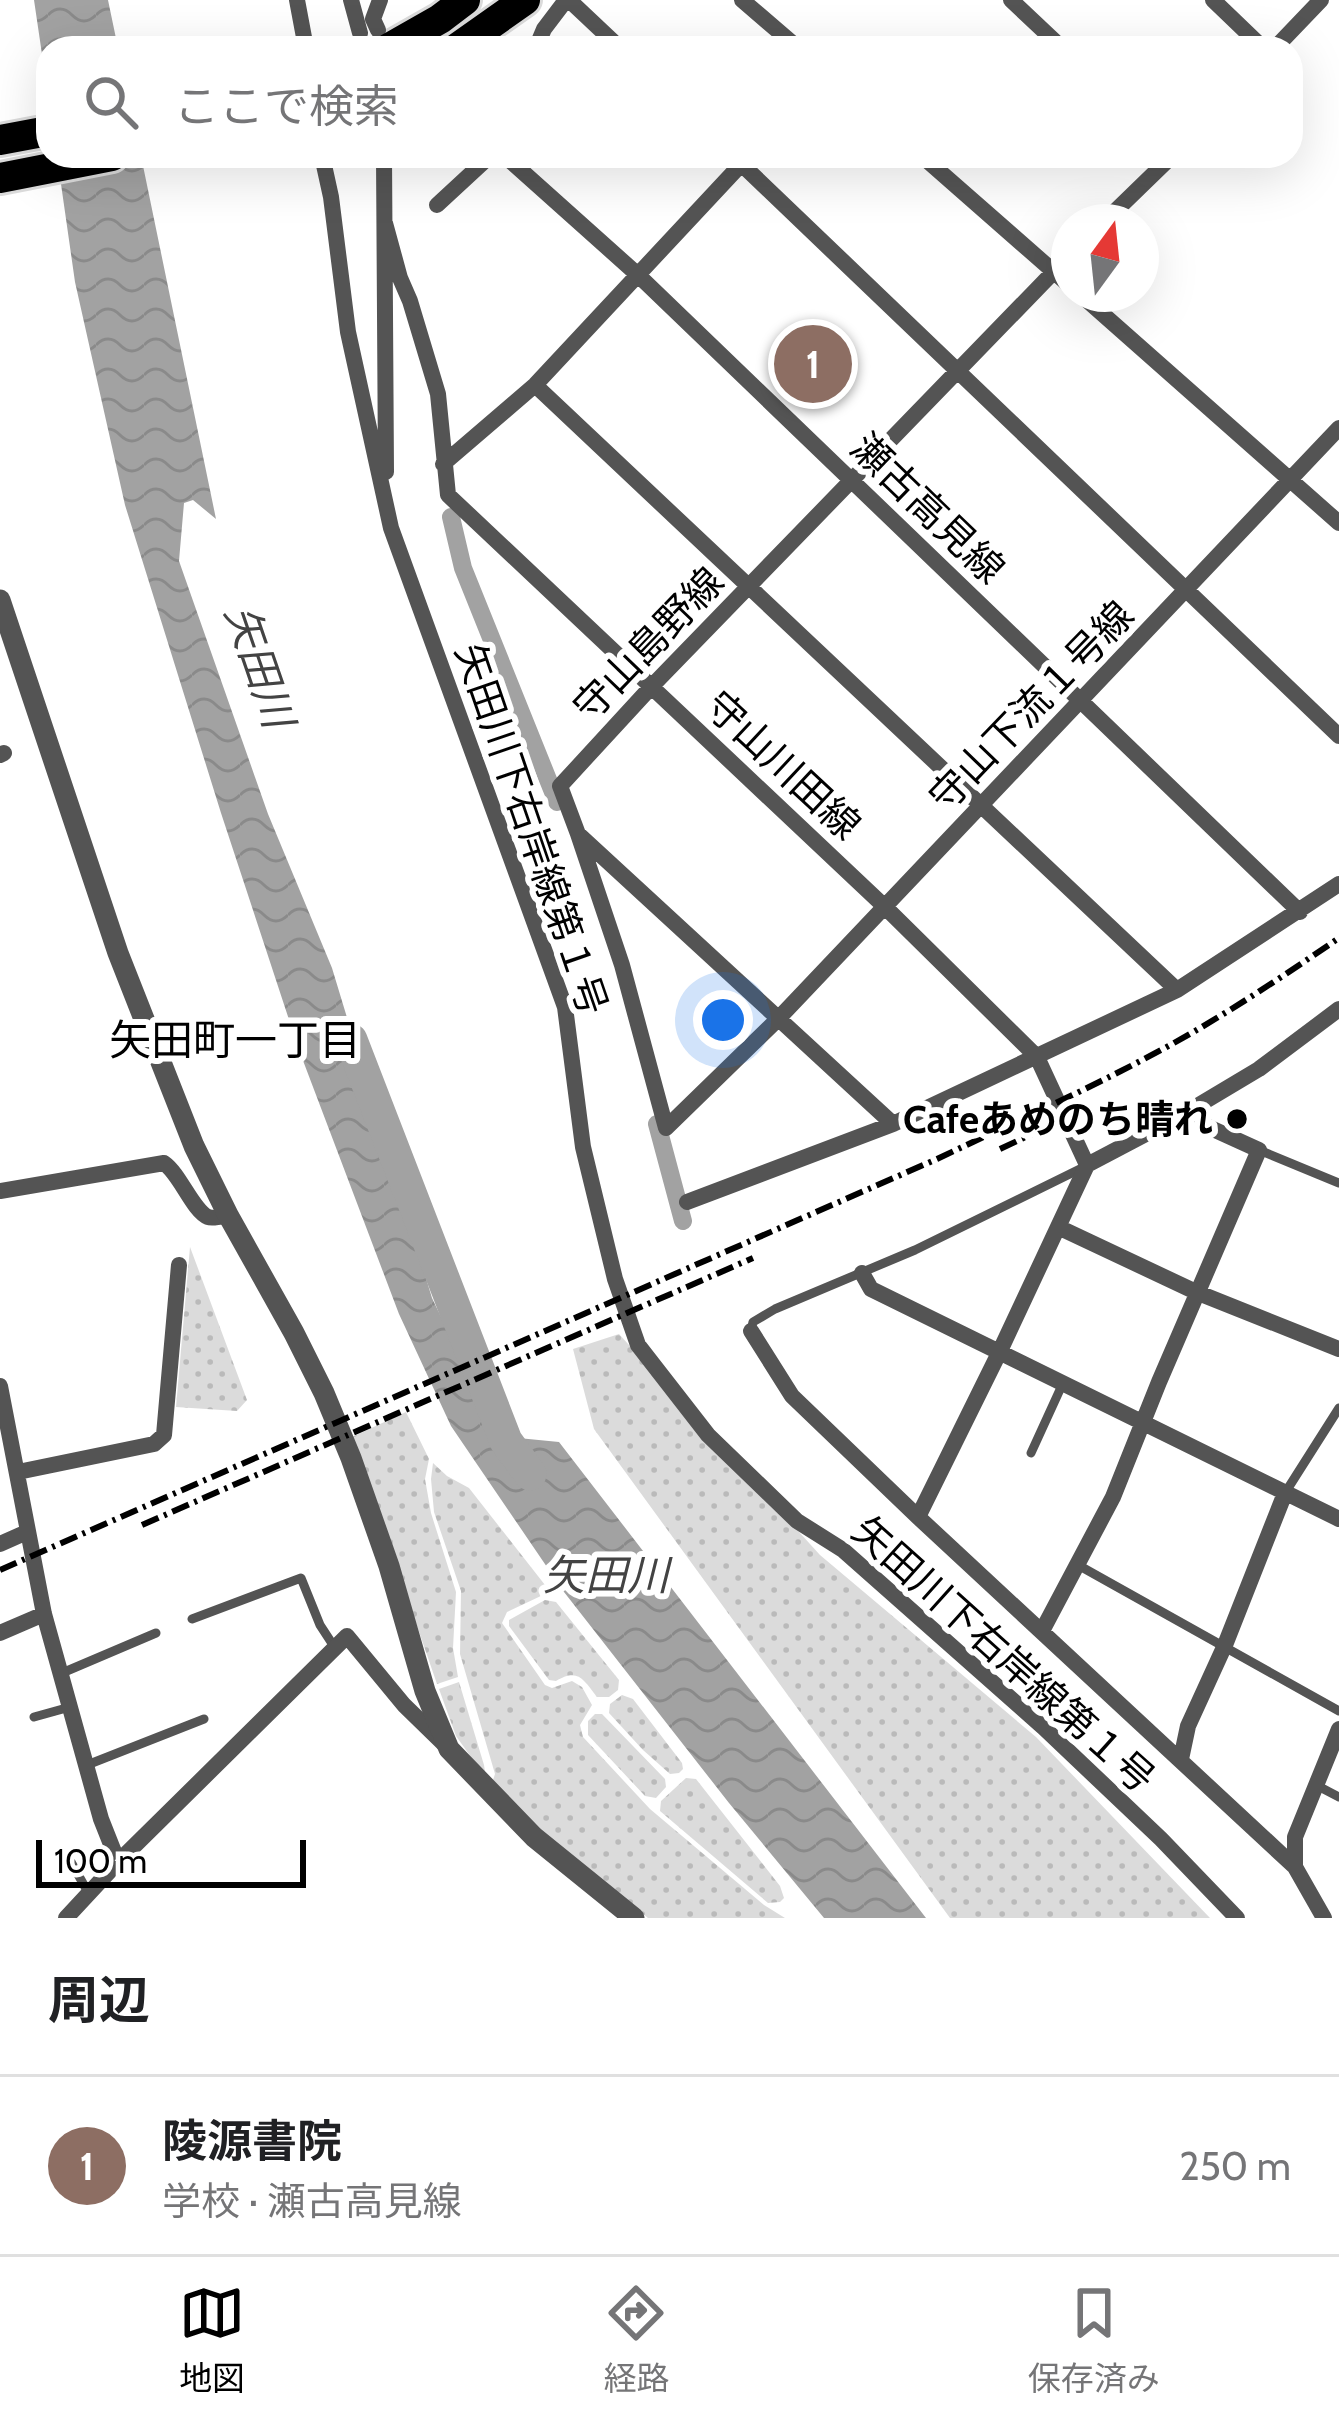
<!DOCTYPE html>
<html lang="ja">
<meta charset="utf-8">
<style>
body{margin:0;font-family:Cabin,"Noto Sans JP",sans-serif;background:#f6f6f6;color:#202124}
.compass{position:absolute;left:1051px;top:204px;width:108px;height:108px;border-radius:50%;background:#fff;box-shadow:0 12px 48px #0002;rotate:15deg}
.scale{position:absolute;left:36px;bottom:30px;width:270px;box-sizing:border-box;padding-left:12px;border:6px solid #000;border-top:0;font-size:33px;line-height:42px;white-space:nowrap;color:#000;-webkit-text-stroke:9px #fff;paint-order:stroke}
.you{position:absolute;left:723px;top:1020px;width:42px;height:42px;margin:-30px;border:9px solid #fff;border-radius:50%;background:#1a73e8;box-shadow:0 0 0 18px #1a73e833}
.badge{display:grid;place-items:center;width:78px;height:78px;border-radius:50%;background:#000;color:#fff;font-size:39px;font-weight:700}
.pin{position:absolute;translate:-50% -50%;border:6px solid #fff;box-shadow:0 3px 12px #0006}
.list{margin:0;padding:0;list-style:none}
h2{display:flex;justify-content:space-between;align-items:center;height:156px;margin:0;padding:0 48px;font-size:51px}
h2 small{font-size:39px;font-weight:400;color:#757577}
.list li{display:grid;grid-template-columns:78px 1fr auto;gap:36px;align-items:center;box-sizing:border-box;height:180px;padding:0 48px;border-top:3px solid #e0e0e0}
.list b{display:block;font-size:45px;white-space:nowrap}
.list p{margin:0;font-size:39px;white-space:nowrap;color:#757577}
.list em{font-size:39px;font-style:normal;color:#757577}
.icon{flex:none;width:66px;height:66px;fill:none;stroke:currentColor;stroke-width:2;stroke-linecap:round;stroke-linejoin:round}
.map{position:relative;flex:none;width:1339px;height:1918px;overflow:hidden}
.search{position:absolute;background:#fff;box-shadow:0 12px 48px #0002;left:36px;right:36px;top:36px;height:132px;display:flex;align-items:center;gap:30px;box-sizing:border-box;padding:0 42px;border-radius:36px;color:#757577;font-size:45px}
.sheet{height:336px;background:#fff}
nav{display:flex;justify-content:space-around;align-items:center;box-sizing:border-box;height:168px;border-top:3px solid #e0e0e0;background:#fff;font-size:33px;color:#757577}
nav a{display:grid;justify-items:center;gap:6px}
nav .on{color:#000}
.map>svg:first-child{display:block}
.grass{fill:url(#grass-dots)}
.water{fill:url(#water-waves)}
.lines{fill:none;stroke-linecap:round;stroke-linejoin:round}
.canal{stroke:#a2a2a2;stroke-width:18}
.river{stroke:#a2a2a2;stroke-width:33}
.trunk-casing{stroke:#dbdbdb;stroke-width:36}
.service{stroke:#545454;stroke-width:9}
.minor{stroke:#545454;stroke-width:16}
.tertiary{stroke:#545454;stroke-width:21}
.trunk{stroke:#000;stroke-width:30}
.rail{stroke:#000;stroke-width:6;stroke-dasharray:18 6 3 6;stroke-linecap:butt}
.poi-dot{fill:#000;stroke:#fff;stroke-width:4.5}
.labels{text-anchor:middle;stroke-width:12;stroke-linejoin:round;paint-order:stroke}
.street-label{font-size:39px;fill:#000;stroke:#fff}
.poi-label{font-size:39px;font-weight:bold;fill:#000;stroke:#fff;text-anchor:end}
.water-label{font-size:42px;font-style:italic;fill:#434343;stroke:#fff}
.neighbourhood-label{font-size:42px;fill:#000;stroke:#fff}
</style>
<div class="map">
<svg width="1339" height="1918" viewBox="0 0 1339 1918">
<defs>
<pattern id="grass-dots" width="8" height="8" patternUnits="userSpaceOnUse" patternTransform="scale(3)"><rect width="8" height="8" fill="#dbdbdb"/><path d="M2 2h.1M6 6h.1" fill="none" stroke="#bababa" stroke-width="1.8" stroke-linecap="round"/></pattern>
<pattern id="water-waves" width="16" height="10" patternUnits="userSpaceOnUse" patternTransform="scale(3)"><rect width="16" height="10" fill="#a2a2a2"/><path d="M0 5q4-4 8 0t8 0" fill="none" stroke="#8a8a8a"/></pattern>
</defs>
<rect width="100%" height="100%" fill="#fff"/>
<path class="grass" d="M190,1247L247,1400L237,1411L176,1407Z
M619,1334L820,1555L1036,1737L1210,1918H950L594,1429L573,1349Z
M406,1412L429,1459L425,1479L431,1513L456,1592L453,1648L458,1677L437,1684L352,1437Z
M433,1463L447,1476L469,1488L545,1585L543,1595L507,1612L502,1623L545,1685L552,1688L572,1681L582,1687L592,1705L580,1725L583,1737L650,1809L764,1905L785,1918H648L539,1830L492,1783L495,1774L460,1654L461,1591L434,1512L431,1479Z
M545,1600L556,1602L619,1680L618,1690L609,1697H597C583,1679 578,1668 556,1681L549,1680L509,1626V1620Z
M459,1682L484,1765L486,1778L456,1736L439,1689Z
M622,1695L633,1699L682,1763L683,1769L679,1773L670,1774L643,1750L609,1713L610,1704Z
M595,1714H602L665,1779L666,1787L656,1798L645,1796L588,1735V1721Z
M686,1778L696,1779L780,1886L784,1898L780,1902L768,1903L660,1811L661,1801Z"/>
<path class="water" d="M34,0H108L118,48H48V95Z
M57,156H141L216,519L193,500L184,503L179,561L268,814L332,968L432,1298L498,1436L559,1442L926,1918H824L729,1803L564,1592L451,1426L399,1314L299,1050L221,813L125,505L75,282Z"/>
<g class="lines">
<path class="canal" d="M451,517L463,568L557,802
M657,1124L683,1221"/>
<path class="river" d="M351,1040L506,1441L530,1474"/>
<g class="trunk-casing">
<path id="trunk" d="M389,48L440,19L465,0
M457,48L525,0
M0,140L48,131
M0,178L112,156"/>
</g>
<path class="service" d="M1259,1150L1339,1183
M751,1331L753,1322L775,1309L915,1250L1082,1168
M1031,1453L1063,1383
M1285,1493L1339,1408
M1078,1565L1339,1711
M192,1619L301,1578L320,1625L335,1648
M62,1673L156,1633
M34,1717L70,1707
M87,1765L204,1719
M1316,1785L1339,1797
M71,1862L89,1894"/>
<path class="minor" d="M297,0L306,48
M351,0L360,33
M569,0L620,48
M742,0L798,48
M1011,0L1062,48
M1213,0L1263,48
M378,30L373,19L380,0
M536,48L544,29L566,0
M1275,48L1321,0
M322,156L331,197L348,332L391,528L565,1007L583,1147L615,1279L638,1345L708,1435L797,1521L843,1550L1043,1727L1161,1839L1237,1918
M384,156L386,472
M505,156L638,275L1300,912
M733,156L1339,736
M922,156L1069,285
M437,205L490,156
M1104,222L1172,156
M385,223L400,278L410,301L438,394L448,495L885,907L1037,1057L1087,1165L999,1353L918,1517
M1080,294L1339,523
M535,385L1177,990
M443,464L535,385L746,159
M0,755L4,753
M578,834L622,965L666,1128L778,1019L1339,428
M893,1124L578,834L560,786L652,686L1069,256
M1087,1165L1182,1115L1259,1069L1339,1009
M0,1191L164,1163C180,1174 193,1211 208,1217C213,1219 223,1216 228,1215
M687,1202L893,1124L1177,990L1339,884
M1058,1227L1196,1292L1339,1349
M862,1273L871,1289L1339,1519
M751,1331L792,1396L918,1517L1295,1867L1324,1918
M0,1386L44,1614L101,1819L118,1862
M18,1472L154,1444L164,1435L179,1265
M0,1544L27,1532
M1042,1631L1113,1497L1159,1382L1259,1150L1182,1115
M0,1633L44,1614
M1181,1759L1188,1726L1225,1645L1285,1493
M1295,1867V1837L1339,1729
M66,1918L118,1862L347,1636L404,1705L444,1744"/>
<path class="tertiary" d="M0,600L118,953L194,1146L228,1215L294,1333L324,1393L351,1458L389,1566L425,1691L449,1749L534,1837L634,1918"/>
<use href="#trunk" class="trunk"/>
<path class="rail" d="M1000,1149L1092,1106
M142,1525L753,1258
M0,1570L937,1159C1006,1126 1076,1095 1144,1059C1212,1024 1276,981 1339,938"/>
</g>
<circle class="poi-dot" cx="1237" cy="1119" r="12"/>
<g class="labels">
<g class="street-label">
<text transform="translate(928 508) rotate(44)" y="14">瀬古高見線</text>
<text transform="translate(648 644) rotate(-46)" y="14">守山島野線</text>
<text transform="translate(1031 706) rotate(-46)" y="14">守山下流１号線</text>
<text transform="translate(783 765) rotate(43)" y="14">守山川田線</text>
<text transform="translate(532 829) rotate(71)" y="14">矢田川下右岸線第１号</text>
<text transform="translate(1004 1654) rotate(42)" y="14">矢田川下右岸線第１号</text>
</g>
<g class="poi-label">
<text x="1213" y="1133">Cafeあめのち晴れ</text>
</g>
<g class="water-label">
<text transform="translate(260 666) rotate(71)" y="15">矢田川</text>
<text x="606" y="1590">矢田川</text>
</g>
<g class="neighbourhood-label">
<text x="235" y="1055">矢田町一丁目</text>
</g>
</g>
</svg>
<svg class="compass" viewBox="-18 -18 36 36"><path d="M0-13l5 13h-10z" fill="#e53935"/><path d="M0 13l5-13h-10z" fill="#757577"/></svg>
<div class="scale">100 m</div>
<div class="you"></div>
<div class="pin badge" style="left:813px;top:364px;background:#8d6e63">1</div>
<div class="search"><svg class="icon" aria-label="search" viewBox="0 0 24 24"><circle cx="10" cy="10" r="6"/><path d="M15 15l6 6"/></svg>ここで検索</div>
</div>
<section class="sheet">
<h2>周辺<small></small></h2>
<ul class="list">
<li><span class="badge" style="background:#8d6e63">1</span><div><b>陵源書院</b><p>学校 · 瀬古高見線</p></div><em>250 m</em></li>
</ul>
</section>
<nav>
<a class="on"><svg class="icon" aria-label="map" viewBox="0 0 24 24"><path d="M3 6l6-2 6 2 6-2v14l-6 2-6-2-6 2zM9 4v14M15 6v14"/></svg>地図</a>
<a><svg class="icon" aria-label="directions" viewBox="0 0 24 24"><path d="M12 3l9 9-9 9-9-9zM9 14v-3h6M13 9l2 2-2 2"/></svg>経路</a>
<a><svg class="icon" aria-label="saved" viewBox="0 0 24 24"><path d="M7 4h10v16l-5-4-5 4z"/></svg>保存済み</a>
</nav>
